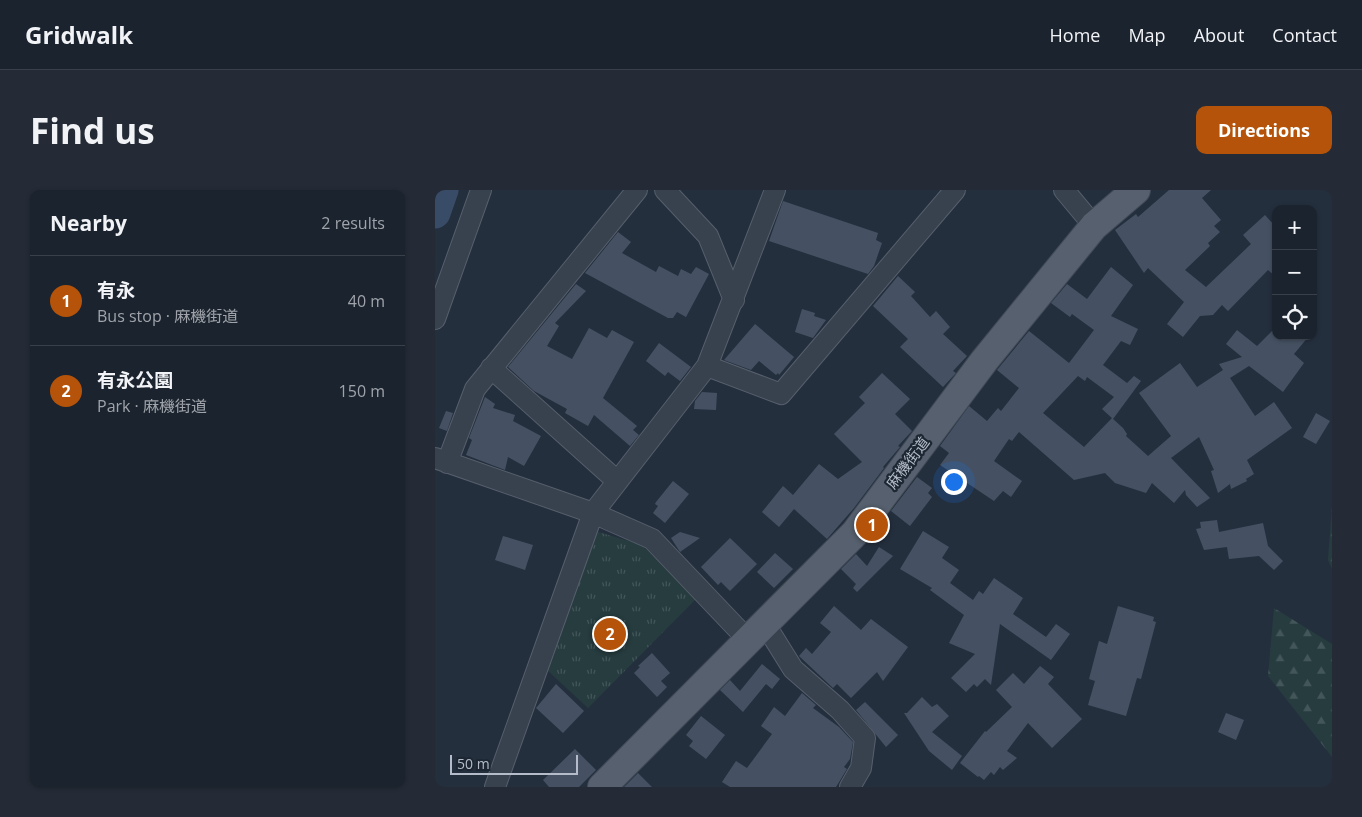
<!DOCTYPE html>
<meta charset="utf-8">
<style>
body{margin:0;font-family:"Open Sans","Noto Sans JP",sans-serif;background:#242b36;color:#f1f3f6}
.controls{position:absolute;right:15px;top:15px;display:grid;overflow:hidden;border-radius:10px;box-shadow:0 1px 4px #0004}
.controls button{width:45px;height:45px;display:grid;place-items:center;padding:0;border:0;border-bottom:1px solid #39404a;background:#1b232e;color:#f1f3f6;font:25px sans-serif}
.scale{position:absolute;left:15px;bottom:12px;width:128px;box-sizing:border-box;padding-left:5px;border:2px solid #b4bcc9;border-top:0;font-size:14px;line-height:18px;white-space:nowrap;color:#b4bcc9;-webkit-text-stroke:4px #1d2633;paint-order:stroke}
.you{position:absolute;left:518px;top:291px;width:18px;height:18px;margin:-12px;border:4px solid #fff;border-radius:50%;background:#1a73e8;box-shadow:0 0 0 8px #1a73e833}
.badge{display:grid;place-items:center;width:32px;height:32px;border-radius:50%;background:#b45309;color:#fff;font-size:16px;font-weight:700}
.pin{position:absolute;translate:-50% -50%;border:2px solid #fff;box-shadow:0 1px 5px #0006}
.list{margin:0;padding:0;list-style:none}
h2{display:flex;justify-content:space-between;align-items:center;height:65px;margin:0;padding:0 20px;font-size:21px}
h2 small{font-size:16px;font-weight:400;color:#a0a4aa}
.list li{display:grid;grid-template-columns:32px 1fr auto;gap:15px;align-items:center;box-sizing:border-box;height:90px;padding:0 20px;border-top:1px solid #39404a}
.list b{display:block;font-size:19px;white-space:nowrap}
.list p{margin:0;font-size:16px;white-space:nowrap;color:#a0a4aa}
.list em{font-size:16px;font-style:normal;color:#a0a4aa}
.icon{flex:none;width:28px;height:28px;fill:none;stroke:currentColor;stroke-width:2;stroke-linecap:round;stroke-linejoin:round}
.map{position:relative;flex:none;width:897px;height:597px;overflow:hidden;border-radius:10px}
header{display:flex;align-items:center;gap:30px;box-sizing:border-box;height:70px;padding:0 25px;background:#1b232e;border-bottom:1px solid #39404a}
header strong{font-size:24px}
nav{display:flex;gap:28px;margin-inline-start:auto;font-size:18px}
.intro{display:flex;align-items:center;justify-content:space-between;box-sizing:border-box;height:120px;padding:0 30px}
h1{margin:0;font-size:35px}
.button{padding:12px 22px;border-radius:10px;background:#b45309;color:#fff;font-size:18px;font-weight:700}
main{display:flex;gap:30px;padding:0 30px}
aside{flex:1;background:#1b232e;border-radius:10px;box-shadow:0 1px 4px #0004}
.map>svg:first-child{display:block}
.grass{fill:url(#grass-tufts)}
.forest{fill:url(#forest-firs)}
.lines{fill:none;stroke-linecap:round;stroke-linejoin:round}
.river{stroke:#394c67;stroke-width:31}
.building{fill:#455162}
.street-casing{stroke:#565f6c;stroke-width:22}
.primary-casing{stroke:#414a57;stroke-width:30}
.street{stroke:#38414e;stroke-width:20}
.primary{stroke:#56606e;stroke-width:28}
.labels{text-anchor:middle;stroke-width:4.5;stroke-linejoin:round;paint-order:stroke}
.street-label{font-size:15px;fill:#b4bcc9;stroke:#1d2633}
</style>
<header>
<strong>Gridwalk</strong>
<nav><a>Home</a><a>Map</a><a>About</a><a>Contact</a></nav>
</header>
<div class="intro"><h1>Find us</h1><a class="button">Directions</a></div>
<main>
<aside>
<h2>Nearby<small>2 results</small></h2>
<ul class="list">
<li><span class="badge">1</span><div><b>有永</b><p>Bus stop · 麻機街道</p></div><em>40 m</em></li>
<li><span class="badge">2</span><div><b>有永公園</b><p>Park · 麻機街道</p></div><em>150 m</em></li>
</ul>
</aside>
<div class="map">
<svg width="897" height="597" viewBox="0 0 897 597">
<defs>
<pattern id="grass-tufts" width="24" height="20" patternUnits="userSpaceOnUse" patternTransform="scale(1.25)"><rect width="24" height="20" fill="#263c3f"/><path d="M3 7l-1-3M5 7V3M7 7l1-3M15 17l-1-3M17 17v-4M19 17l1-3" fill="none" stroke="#435659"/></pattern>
<pattern id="forest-firs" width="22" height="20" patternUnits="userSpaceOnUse" patternTransform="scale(1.25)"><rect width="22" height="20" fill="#263c3f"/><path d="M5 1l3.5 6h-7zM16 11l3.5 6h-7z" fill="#435659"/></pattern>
</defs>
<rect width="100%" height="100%" fill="#242f3e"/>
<path class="grass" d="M160,341L207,355L261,409L153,518L111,479Z"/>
<path class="forest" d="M897,317V379L893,370Z
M839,418L897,454V567L833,486Z"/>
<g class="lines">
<path class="river" d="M0,23L8,0"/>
</g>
<path class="building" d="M734,0H776L767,8L786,30L779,36L785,42L773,53L775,56L750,80L771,97L816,54L808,45L830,25L841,37V87L833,80L793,121L787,115L778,125L765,126L748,147L732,134L749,112L713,78L709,83L680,40L701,24L703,27Z
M348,11L443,43L441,50L447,53L439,76L433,84L334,51Z
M183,42L196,52L187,63L221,82L224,76L243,86L246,79L256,84L261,77L274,84L251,127L242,122L238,128H233L150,83Z
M676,77L698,95L676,126L703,139L695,155L686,151L668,175L692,193L699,186L706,191L678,229L667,219L679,207L652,187L650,191L643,186L608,223L649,257L677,228L688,238L692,244L691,246L713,266L736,246L704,203L745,173L762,197L788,180L784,174L807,167L791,154L802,140L822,156L841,137V146H874L859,164L869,173L848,202L814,176L795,188L820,226L839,212L857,238L812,270L819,284L811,289L812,291L796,299L795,294L783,303L776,281L779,280L764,247L736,268L775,308L762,317L751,305L750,300L739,313L717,293L711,303L680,293L670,283L639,290L584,242L577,251L574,249L559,271L587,291L576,307L568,301L559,311L505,275L514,263L505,256L534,216L552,231L563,218L566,221L584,198L562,180L594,141L634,173L659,140L637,124L635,127L616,113L632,94L652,109Z
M463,86L480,102L476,106L495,127L501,121L515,137L508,144L532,166L518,181L521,183L508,197L465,157L473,149L438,116Z
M141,94L151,101L120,133L124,136L112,156L137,169L154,138L172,148L177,140L199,152L168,208L202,236L198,240L204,245L195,256L159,225L153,236L130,223L132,219L99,201L73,177Z
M367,119L380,123L379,126L391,130L378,148L360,142Z
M320,134L359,167L344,185L343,183L341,185L324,171L316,180L289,170Z
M224,153L256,177L245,191L233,182L230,186L211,171Z
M447,183L475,209L460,224L477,241L463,256L465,257L448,277L449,278L419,318L392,349L359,319L344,337L327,322L348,296L358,305L384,274L403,289L427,272L399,244L430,213L424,207Z
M267,202L282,203L281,220L259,219L260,211Z
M50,207L60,214L58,218L80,225L78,231L106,246L89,276L73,267L70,280L31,265L37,250L34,248Z
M11,221L18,223L12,241L4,238Z
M881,223L895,231L881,254L868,247Z
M482,287L497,298L493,303L497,307L475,336L456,321Z
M238,291L254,304L230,333L218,323L223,316L220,314L221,312Z
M782,330L784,342L828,333L833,356L848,371L839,380L824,366L794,369L792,357L769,360L761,339L766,338L765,332Z
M488,341L514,357L507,368L524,380L515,393L538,410L544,401L548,404L559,388L588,408L578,424L611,447L621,434L635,444L616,470L565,434L556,495L550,489L542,497L539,494L531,502L516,488L540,464L514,453L529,425L495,400L497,398L465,379Z
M245,342L265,348L245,362L236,348Z
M68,346L98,355L90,380L60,370Z
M295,348L322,374L295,401L286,392L283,395L266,377Z
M444,357L458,366L422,402L418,398L421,394L406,379L421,364L432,376Z
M340,363L358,379L339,398L322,382Z
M399,416L426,440L436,429L473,457L448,491L442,482L416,508L402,494L398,498L364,466L371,458L377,464L396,442L385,433Z
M683,416L719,427L718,431L721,432L706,489L702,488L691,526L653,515L660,491L654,489L664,451L672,454Z
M217,463L235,483L226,491L232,497L222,507L199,483L205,477L203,476Z
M327,474L345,489L337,499L331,494L308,522L285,500L295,490L305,501Z
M605,476L619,487L613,494L647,529L617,558L593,533L572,561L582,568L568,580L565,577L559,585L556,582L549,590L544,586L543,587L525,573L550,541L551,542L577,517L561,500L578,483L589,494Z
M121,494L149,521L128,543L101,518Z
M367,503L381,515L378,518L404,537L418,552L415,569L409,577L412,579L401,597H295L287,592L301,571L312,578L337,544L326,536L339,517L350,526Z
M487,507L497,517L502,514L514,526L497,542L527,566L517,580L494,561L469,523H472Z
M430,512L463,545L451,557L421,520Z
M791,523L809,530L801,550L783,542Z
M266,526L290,545L271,569L254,556L258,551L251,545Z
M140,559L161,580L144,597H114L108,590Z
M203,583L217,597H189Z"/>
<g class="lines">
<g class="street-casing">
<path id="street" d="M230,0L273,46L299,110
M629,0L659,36
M0,129L46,0
M272,176L346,204L520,0
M56,178L182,291
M0,268L158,323L217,349L314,451
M12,273L40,199L202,0
M330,434L358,479L405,520L430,548L426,578L415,597
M60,597L158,323L272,176L340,0"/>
</g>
<g class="primary-casing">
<path id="primary" d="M167,597L420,343L549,171L659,36L701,0"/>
</g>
<use href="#street" class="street"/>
<use href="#primary" class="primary"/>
</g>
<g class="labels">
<g class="street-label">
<text transform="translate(473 273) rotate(-53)" y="5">麻機街道</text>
</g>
</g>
</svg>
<div class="controls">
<button>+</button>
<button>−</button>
<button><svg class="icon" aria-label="locate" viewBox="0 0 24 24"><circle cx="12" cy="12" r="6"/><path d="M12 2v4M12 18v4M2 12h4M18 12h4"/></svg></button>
</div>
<div class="scale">50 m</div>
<div class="you"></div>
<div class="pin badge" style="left:437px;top:335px">1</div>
<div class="pin badge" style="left:175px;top:444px">2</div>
</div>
</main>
